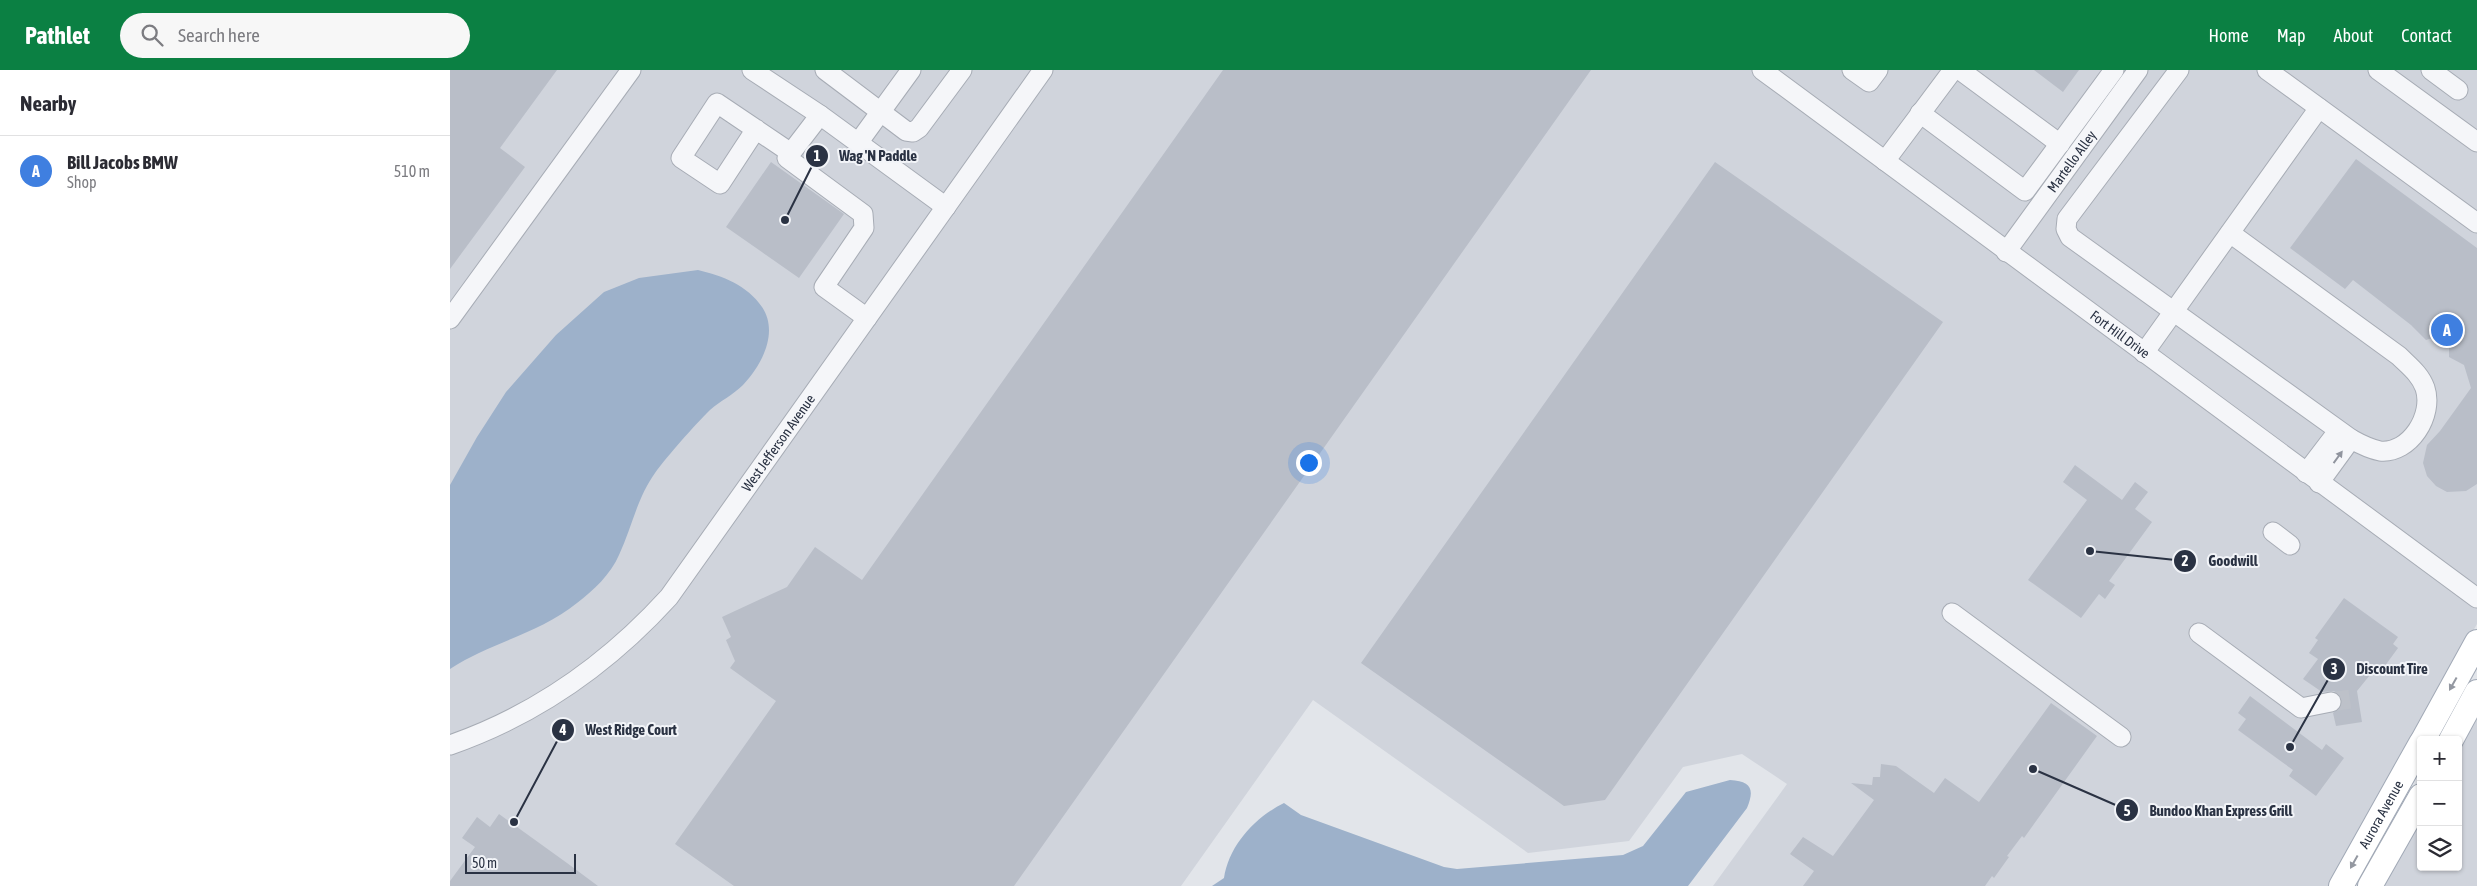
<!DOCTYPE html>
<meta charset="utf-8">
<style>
body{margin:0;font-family:"Asap Condensed",sans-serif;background:#f7f7f7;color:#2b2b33}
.controls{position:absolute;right:15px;bottom:15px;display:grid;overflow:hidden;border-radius:5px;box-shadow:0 1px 4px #0004}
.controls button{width:45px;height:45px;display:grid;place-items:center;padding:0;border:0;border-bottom:1px solid #e1e1e2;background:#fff;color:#2b2b33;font:25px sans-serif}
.scale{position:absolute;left:15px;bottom:12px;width:111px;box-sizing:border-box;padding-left:5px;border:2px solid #2a3243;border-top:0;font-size:14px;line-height:18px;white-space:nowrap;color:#2a3243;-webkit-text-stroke:4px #f2f4f8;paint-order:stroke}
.you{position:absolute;left:858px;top:392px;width:18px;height:18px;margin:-12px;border:4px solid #fff;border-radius:50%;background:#1a73e8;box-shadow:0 0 0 8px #1a73e833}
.badge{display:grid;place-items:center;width:32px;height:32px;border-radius:50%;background:#0b8043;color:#fff;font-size:16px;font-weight:700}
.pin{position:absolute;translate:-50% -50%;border:2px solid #fff;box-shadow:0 1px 5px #0006}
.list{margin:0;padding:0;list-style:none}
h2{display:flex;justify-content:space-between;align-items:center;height:65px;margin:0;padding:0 20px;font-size:21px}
h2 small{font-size:16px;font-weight:400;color:#7c7c81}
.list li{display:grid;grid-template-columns:32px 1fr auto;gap:15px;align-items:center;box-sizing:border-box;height:70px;padding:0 20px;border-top:1px solid #e1e1e2}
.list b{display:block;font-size:19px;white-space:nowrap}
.list p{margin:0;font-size:16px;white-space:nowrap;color:#7c7c81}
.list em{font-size:16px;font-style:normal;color:#7c7c81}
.icon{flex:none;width:28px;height:28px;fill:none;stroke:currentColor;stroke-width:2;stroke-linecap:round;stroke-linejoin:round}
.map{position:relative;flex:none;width:2027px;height:816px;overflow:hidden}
header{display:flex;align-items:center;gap:30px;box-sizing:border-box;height:70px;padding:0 25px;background:#0b8043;color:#fff}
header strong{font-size:24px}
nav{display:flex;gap:28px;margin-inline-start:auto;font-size:18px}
.search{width:350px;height:45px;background:#f7f7f7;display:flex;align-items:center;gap:12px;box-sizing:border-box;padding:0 18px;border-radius:28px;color:#7c7c81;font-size:19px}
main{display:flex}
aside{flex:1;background:#fff}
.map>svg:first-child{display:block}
.built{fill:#d0d4dc}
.water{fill:#9db1ca}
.building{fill:#b9bec8}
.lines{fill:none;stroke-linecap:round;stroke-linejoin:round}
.minor-tunnel{stroke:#bdc1c9;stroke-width:19;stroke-dasharray:19 9;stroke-linecap:butt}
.minor-casing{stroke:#a7acb5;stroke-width:21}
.major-casing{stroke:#a1a9b6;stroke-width:26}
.minor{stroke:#f5f6f9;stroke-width:19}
.major{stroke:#fff;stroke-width:24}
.oneway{fill:#90949e}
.oneway2{fill:#9498a1}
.labels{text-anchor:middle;stroke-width:4;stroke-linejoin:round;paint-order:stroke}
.street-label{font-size:14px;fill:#2a3243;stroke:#f2f4f8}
.leader{fill:none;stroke:#2a3243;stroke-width:2}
.callout-dot{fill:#2a3243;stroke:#f2f4f8;stroke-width:2}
.mark-label{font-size:15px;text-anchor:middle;font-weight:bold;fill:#fff}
.callout-label{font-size:15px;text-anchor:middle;font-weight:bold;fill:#2a3243;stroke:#f2f4f8;stroke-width:4;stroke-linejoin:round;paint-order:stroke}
</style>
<header>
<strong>Pathlet</strong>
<div class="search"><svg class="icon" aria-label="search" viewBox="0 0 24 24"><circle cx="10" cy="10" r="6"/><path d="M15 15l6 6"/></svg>Search here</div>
<nav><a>Home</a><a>Map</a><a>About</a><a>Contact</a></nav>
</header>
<main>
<aside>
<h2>Nearby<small></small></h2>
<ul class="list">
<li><span class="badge" style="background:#3f7fe0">A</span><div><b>Bill Jacobs BMW</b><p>Shop</p></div><em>510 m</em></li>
</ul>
</aside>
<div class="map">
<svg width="2027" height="816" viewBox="0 0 2027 816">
<rect width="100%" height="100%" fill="#e2e5ea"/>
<path class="built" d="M0,0H2027V554L1878,816H1263L1337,714L1292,684L1233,697L1179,771L1078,783L863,630L731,816H0Z
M2027,641V816H1928L1971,741V797H2008V675Z"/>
<path class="water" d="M248,200C273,206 297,215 312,237C329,262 312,295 293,315C283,325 270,331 260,340C243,357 219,384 205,403C187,428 182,457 169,485C161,504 143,521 127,533C89,564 41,572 0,599V415L27,367L56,322L106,265L154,222L189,208Z
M1280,710C1301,711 1305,719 1297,738L1238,816H762L774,808C779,776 804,748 834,733L851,745L994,797L1007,799L1173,785L1193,776L1236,722Z"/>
<path class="building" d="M0,0H107L50,78L75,97L0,199Z
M773,0H1141L564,816H284L225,774L326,631L280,598L285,591L276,570L281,567L272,547L337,517L365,477L412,510Z
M1584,0H1629L1613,22Z
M1906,89L2027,178V414L2016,421L1997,422L1986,416L1977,406L1973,393L1977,375L1990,361L2021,318L2014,295L1999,287V272L1988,266L1976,270L1961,255L1903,210L1895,219L1840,178Z
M321,92L394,144L349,208L276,157Z
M1265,92L1493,252L1155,730L1114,736L911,593Z
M1625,395L1672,430L1685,412L1698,422L1685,439L1702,452L1659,511L1665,515L1655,529L1649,524L1631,548L1578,510L1637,430L1613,412Z
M1894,528L1948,567L1943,574L1948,578L1929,604L1924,600L1907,621L1912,652L1886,656L1883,643L1891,636L1890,625L1884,621L1872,622L1853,609L1868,589L1859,583L1868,570L1865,568Z
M1800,626L1872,680L1876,674L1894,688L1866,726L1839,706L1843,700L1788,660L1796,649L1788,643Z
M1601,633L1647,666L1574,768L1572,766L1557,786L1559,787L1544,808L1542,806L1535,816H1353L1364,801L1340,784L1353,767L1383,786L1424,730L1401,713L1422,715L1423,707H1430L1431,694L1446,696L1484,723L1495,708L1529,732Z
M49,744L117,793L148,816H0V811L25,777L12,768L27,747L40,757Z"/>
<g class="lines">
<path class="minor-tunnel" d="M1881,632L1908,628"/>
<g class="minor-casing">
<g id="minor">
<path d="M302,0L370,45L496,137"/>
<path d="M375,0L456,61L463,62L469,58L512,0"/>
<path id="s1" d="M1312,0L2027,528"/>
<path d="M1402,0L1419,12L1428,0"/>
<path d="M1510,0L1610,74"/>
<path d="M1729,0L1617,149L1616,159L1620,167L1901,369C1910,374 1920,379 1930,381C1960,384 1984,345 1975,318C1970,304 1959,296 1949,286L1780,163"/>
<path d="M1817,0L2027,153"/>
<path d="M1928,0L2027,72"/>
<path d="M1981,0L2008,20"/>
<path d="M1470,43L1575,121L1664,0"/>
<path d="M370,45L337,88L413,144L414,158L374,217L417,248"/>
<path d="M306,59L270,114L231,88L267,33L341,83"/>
<path d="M408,73L461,0"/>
<path d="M1435,91L1503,0"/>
<path id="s2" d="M1556,182L1688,0"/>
<path d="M0,249L181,0"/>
<path d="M1694,283L1869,38"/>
<path d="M1856,403L1888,361"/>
<path d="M1869,413L1901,369"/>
<path d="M1823,462L1840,475"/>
<path d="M1502,543L1671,667"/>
<path d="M1749,563L1851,638L1881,632"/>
<path id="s3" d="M0,675C86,645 158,594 219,527L593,0"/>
</g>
</g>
<g class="major-casing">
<g id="major">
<path d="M1973,670L2027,572"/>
<path d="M2001,670L2027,622"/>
<path id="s4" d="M1891,816L1971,673"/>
<path d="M1920,816L1971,726"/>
</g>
</g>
<use href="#minor" class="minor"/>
<use href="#major" class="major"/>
</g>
<defs><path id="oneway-solid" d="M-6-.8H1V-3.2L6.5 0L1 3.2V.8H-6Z" transform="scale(1.25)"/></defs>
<use class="oneway" href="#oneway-solid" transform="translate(1888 387) rotate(-54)"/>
<g class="oneway2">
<use href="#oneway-solid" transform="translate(2003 614) rotate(119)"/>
<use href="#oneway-solid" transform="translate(1904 792) rotate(119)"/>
</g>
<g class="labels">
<g class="street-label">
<text dy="5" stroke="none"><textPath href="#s2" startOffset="112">Martello Alley</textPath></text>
<text dy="5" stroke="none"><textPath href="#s1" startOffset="445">Fort Hill Drive</textPath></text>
<text dy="5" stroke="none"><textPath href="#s3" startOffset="456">West Jefferson Avenue</textPath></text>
<text dy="5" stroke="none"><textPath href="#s4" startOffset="82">Aurora Avenue</textPath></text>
</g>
</g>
<path class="leader" d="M335 150L367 86M1640 481L1735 491M1840 677L1884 599M64 752L113 660M1583 699L1677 740"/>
<g class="callout-dot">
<circle cx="335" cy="150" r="5"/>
<circle cx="1640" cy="481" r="5"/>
<circle cx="1840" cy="677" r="5"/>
<circle cx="64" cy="752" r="5"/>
<circle cx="1583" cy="699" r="5"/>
<circle cx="367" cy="86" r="12"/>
<circle cx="1735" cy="491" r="12"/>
<circle cx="1884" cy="599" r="12"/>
<circle cx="113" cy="660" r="12"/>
<circle cx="1677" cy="740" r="12"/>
</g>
<g class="mark-label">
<text x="367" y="91">1</text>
<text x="1735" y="496">2</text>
<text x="1884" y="604">3</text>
<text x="113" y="665">4</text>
<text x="1677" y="746">5</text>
</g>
<g class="callout-label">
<text x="428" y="91">Wag 'N Paddle</text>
<text x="1783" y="496">Goodwill</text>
<text x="1942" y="604">Discount Tire</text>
<text x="181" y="665">West Ridge Court</text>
<text x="1771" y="746">Bundoo Khan Express Grill</text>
</g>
</svg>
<div class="controls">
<button>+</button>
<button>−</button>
<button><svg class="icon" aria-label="layers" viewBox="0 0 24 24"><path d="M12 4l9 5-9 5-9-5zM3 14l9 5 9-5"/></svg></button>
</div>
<div class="scale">50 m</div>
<div class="you"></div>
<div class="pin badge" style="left:1997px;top:260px;background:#3f7fe0">A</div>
</div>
</main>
